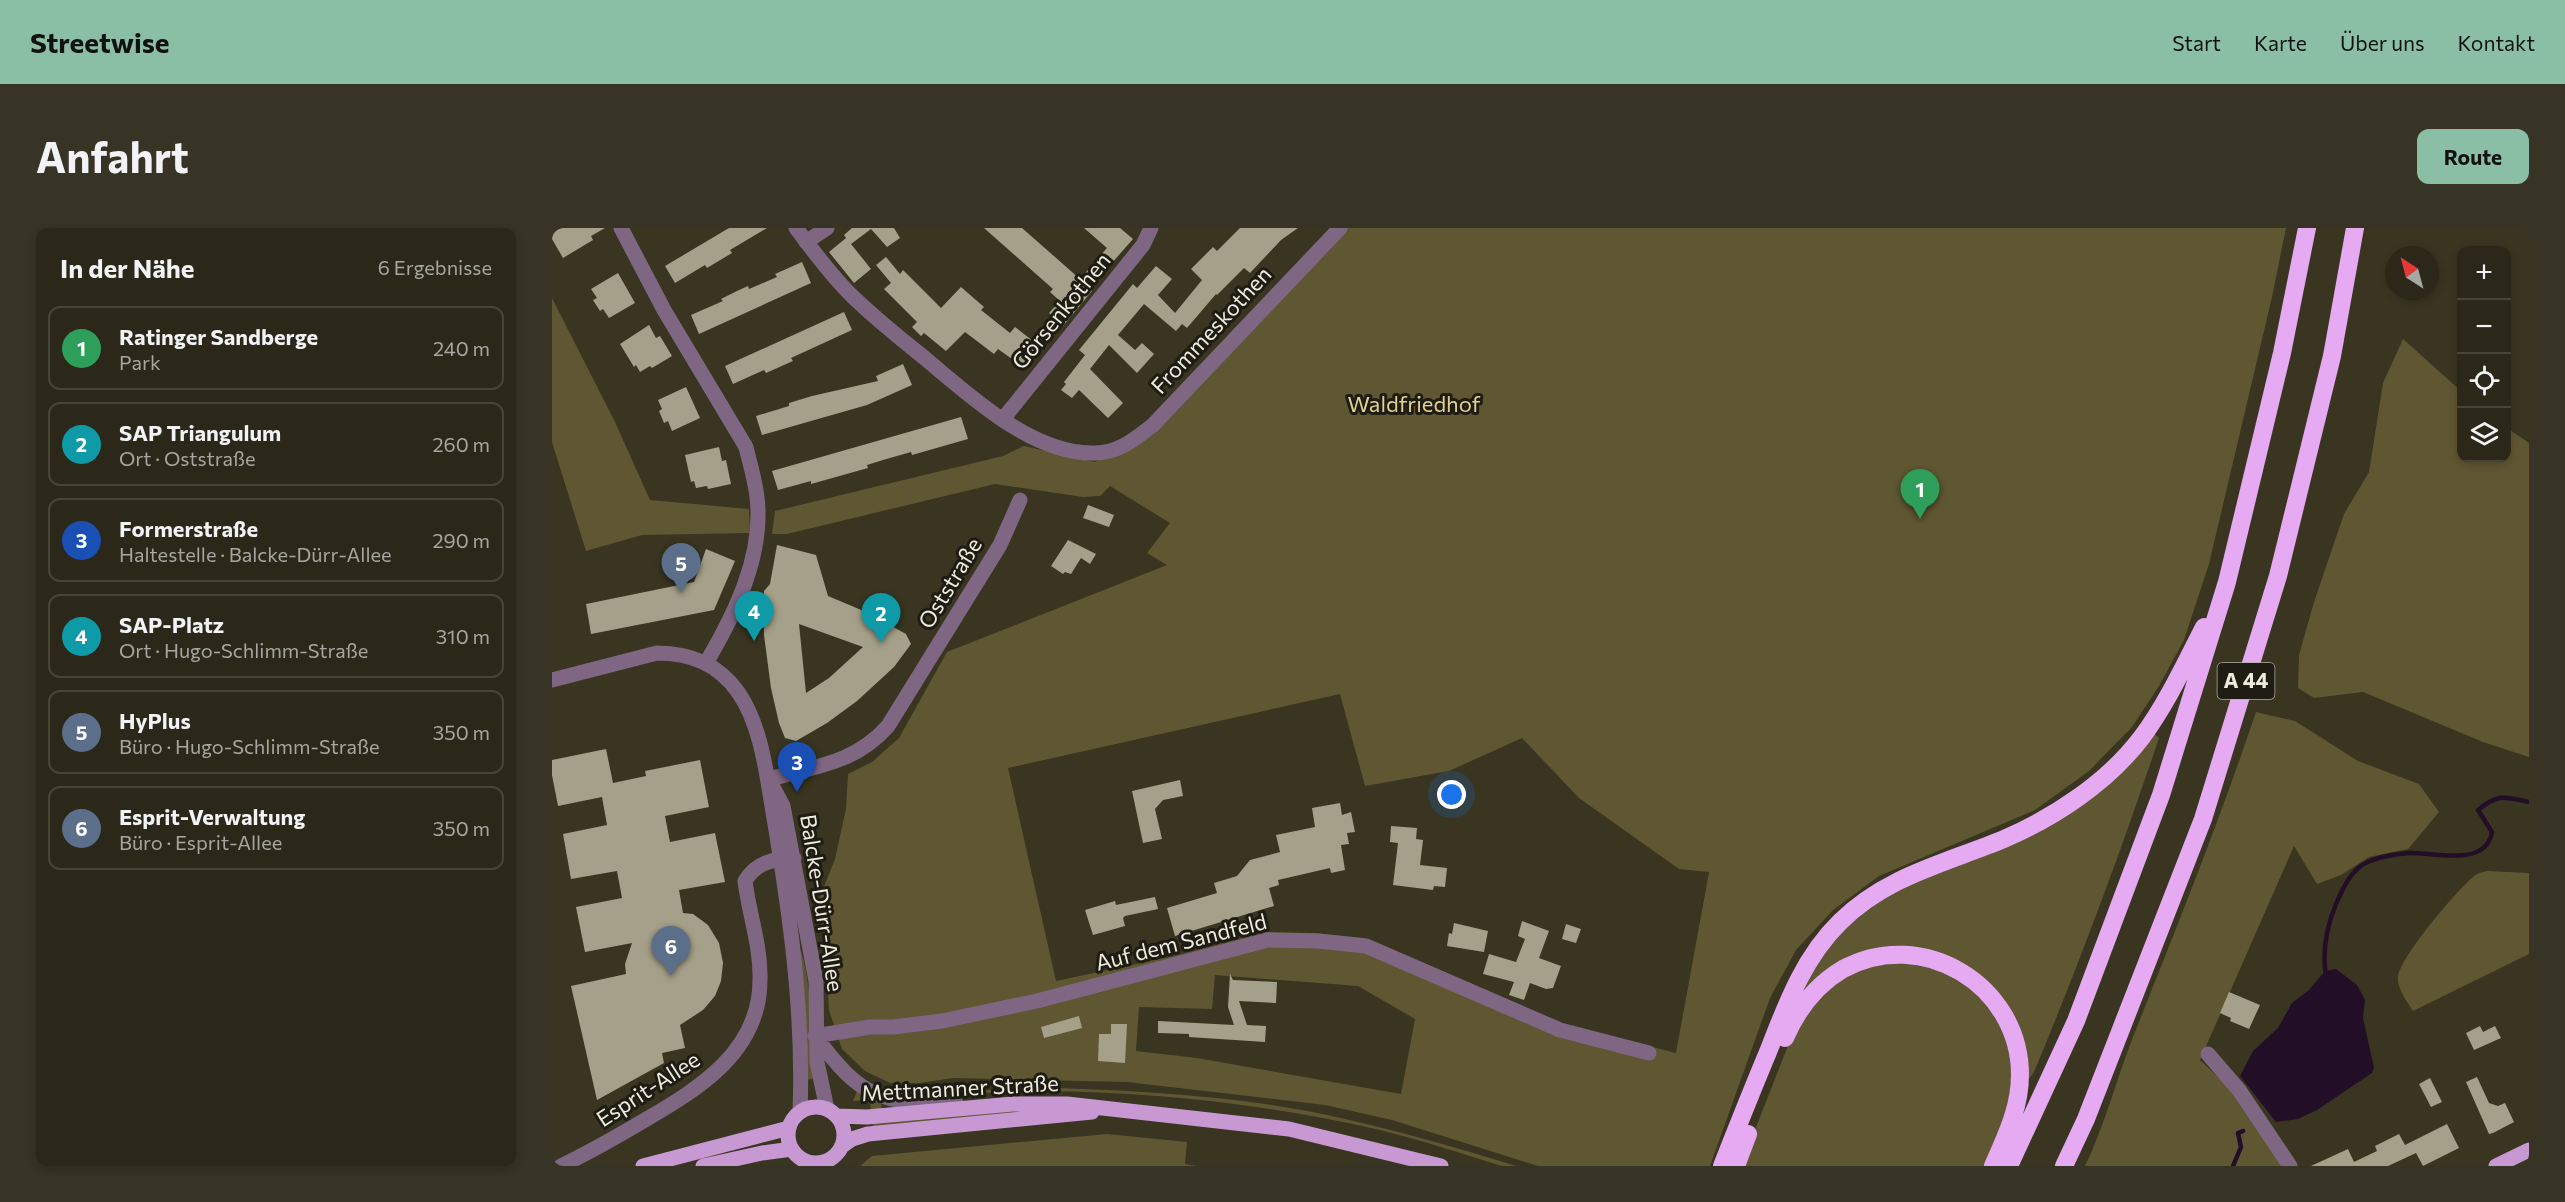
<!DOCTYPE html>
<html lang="de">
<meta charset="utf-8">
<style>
body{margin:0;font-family:Commissioner,sans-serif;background:#373426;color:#f1f3f6}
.controls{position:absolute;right:18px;top:18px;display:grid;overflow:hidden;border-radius:12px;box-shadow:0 3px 9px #0003}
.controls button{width:54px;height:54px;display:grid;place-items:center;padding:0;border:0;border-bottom:2px solid #474438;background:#2b2819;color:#f1f3f6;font:30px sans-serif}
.compass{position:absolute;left:1833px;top:18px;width:54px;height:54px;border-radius:50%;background:#2b2819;box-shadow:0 3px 9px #0003;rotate:324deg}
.you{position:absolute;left:900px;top:567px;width:21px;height:21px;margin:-15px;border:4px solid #fff;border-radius:50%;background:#1a73e8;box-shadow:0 0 0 9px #1a73e833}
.badge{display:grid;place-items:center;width:39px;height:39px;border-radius:50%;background:#8abfa5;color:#fff;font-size:20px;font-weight:700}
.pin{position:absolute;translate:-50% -50px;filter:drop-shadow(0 2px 3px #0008)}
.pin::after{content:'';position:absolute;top:32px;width:21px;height:18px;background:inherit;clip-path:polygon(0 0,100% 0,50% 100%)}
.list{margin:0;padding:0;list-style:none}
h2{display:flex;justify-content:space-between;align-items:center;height:78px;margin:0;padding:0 24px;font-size:26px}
h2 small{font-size:20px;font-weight:400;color:#a6a6a2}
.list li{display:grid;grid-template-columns:39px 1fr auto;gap:18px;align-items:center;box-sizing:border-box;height:84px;margin:0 12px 12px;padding:0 12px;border:2px solid #474438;border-radius:12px}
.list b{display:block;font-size:22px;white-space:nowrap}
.list p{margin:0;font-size:20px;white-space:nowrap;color:#a6a6a2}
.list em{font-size:20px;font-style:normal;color:#a6a6a2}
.icon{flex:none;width:33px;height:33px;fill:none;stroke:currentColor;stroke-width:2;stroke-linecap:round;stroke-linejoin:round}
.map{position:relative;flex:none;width:1977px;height:938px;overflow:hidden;border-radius:12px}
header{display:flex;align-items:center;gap:36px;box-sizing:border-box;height:84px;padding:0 30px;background:#8abfa5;color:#111}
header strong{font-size:28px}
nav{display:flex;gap:33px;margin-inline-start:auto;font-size:21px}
.intro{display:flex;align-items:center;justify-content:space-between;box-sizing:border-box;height:144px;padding:0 36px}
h1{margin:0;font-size:42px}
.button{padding:15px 27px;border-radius:12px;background:#8abfa5;color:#111;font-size:21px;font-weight:700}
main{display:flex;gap:36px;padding:0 36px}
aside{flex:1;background:#2b2819;border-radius:12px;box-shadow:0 3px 9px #0003}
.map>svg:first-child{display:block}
.green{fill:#5f5632;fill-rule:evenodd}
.water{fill:#230e27}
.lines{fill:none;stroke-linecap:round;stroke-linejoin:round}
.stream{stroke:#230e27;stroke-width:4.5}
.building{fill:#a5a089;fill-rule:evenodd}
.minor{stroke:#7f6784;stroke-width:15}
.major{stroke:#c898d2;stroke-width:15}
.highway{stroke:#e5aaf1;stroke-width:18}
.labels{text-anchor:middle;stroke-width:6;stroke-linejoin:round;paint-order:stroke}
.shield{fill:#1e1c13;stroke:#b0aea2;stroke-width:1.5}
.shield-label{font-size:21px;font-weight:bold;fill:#eeecdf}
.street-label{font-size:22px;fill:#eeecdf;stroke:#1e1c13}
.park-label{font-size:22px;fill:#e0d190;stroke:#1e1c13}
</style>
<header>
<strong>Streetwise</strong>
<nav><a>Start</a><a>Karte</a><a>Über uns</a><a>Kontakt</a></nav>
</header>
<div class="intro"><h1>Anfahrt</h1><a class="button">Route</a></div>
<main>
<aside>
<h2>In der Nähe<small>6 Ergebnisse</small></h2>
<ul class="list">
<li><span class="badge" style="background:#2e9e5b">1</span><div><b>Ratinger Sandberge</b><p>Park</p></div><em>240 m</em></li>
<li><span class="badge" style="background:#0f9aa8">2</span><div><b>SAP Triangulum</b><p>Ort · Oststraße</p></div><em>260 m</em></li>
<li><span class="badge" style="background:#1a4fb4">3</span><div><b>Formerstraße</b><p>Haltestelle · Balcke-Dürr-Allee</p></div><em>290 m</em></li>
<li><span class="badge" style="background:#0f9aa8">4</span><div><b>SAP-Platz</b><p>Ort · Hugo-Schlimm-Straße</p></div><em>310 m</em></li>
<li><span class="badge" style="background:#5c6f8a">5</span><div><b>HyPlus</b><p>Büro · Hugo-Schlimm-Straße</p></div><em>350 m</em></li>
<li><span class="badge" style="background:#5c6f8a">6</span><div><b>Esprit-Verwaltung</b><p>Büro · Esprit-Allee</p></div><em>350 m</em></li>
</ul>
</aside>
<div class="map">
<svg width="1977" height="938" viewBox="0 0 1977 938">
<rect width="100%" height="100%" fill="#393521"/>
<path class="green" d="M788,0H1734L1720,69L1657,336L1632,412L1607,458L1580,499L1537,543L1483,582L1327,648L1281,682L1244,722L1218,770L1158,938H986L840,892L773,877L575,854L401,850L368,855H338L313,843L290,821L277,782L273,715L265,676L283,631L294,581L296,546L320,534L347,510L395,424L615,337L595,325L618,295L558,258L548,268L531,269L443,256L235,306H220L223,283L451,228L472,218L543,234L556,224L579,215ZM788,466L813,558L897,543L970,510L1027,570L1127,641L1157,644L1124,825L1006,795L811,710L763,705L713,704L622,728L504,753L456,540ZM663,747L806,758L863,791L849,866L645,830L584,823L587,779L660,781Z
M0,70L63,194L98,272L197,281L198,305L90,307L34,323L0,214Z
M1851,111L1909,163L1910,230H1954L1955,200L1977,215V529L1931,514L1811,464L1762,470L1746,460L1747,427L1762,374L1792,286L1817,244L1831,155Z
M1704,484L1743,493L1806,533L1867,556L1887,584L1856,621L1817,629L1789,647L1765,656L1742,618L1648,832L1680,862L1734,938H1533C1553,897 1564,852 1581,809C1624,701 1667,594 1704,484Z
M1600,504L1607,510C1569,623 1528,734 1482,844L1477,851L1475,827L1466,796L1453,774L1425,745L1335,721L1250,772L1251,753L1269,724L1322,674L1357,654L1459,614Z
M1935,643L1977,645V726L1861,783C1855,773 1845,761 1846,749C1848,729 1906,661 1922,648C1926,645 1931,644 1935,643Z
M249,723C262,764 256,808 261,851L253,852L247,724Z
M1359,735L1404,748L1443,784L1456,809L1462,873L1434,938H1193L1201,907L1239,810L1254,783L1291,749L1325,737Z
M475,859C571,862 667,866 761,884C830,898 897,917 964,938H950C911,926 872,913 832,903C714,875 573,860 452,864C427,865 401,868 375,871L374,867Z
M305,863L329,874L330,882L319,883L318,872L301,873Z
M489,881L321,900L320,893Z
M555,906L635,914L633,936L645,938H308L320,928Z"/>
<path class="water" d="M1784,741L1805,757L1813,772L1811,790L1822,840L1820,845L1765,882L1746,891L1724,894L1688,848L1701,823L1726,800L1740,775L1757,762L1773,743Z"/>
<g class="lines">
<path class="stream" d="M1774,748C1770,724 1775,698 1784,676C1791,660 1799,641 1816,634C1826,629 1846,626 1857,625C1882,624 1934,640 1940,604L1926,582C1947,565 1953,569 1977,574
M1681,938L1689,919L1686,905L1691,903"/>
</g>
<path class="building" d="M0,0H53L39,8L41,12L11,30L0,11Z
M177,0H215L178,22L180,25L155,40L153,37L123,55L113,38Z
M300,0H342L348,10L335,19L319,1L299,16L319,41L302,55L277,24L294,10L292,7Z
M432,0H470L528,51L555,20L532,0H568L581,11L537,61L540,63L511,98L497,85L508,73L498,64L501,61Z
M688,0H746L729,12L698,45L692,40L665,67L664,66L635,100L630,96L624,103L592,76L566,107L583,122L590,115L602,126L585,145L557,117L538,141L571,175L556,190L527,162L520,170L509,162L514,156L512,154L533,127L527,122L581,56L585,60L604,38L620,51L606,67L623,85L650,52L639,41L661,19L665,23Z
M334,29L348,46L351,42L389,80L409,59L432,79L429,82L458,105L463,99L486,117L470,138L446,121L442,126L413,104L394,123L372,105L369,108L360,99L365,94L332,61L339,55L324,37Z
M250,34L259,55L147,106L139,87L171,73L169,71L185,63L196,58L197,61L225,49L223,46Z
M66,45L83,75L57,90L51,81L48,83L41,72L45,70L39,61Z
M292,84L300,102L239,130L241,133L214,145L212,142L181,156L173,138Z
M97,97L104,110L108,108L120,128L100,140L98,138L88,144L84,137L82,139L68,116Z
M351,136L360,157L315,177L210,207L204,188L237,178V175L260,168L326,153L324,148Z
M134,159L148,190L120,203L116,193L112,195L107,183L110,181L106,172Z
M409,189L416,211L360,227L359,224L331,232L315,237L316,240L259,256V253L226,262L220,243Z
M167,219L170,233L174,232L179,256L156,261L155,258L144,260L142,253L139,254L133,227Z
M536,277L562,287L557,299L531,290Z
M516,312L544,326L538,336L529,330L519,346L513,344L511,346L499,338Z
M225,317L264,327L276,368L314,384L354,406L359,416L342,439L305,473L275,495L244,513L233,510L227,495L219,460L212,407V363L218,356ZM247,396L311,419L277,450L254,465Z
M154,321L183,333L162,382L39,406L34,376L142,354Z
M54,521L61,555L94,548L93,543L148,532L157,579L113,588L118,614L163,605L173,654L127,662L131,685L141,686L156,697L167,715L171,735L169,753L163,768L151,782L128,797L133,820L110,825L112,835L45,872L19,758L74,746L73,736L80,715L33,724L24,679L70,670L65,643L19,651L11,606L55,597L50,569L6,578L0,547V532Z
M628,552L631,568L611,572L603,581L610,611L591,615L580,563Z
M788,575L790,587L799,584L803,604L795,605L797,616L789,617L793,642L779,645L778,640L726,652L727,657L717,660L722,678L623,708L615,680L665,665L662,655L685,648L698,632L728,624L724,607L763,599L760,580Z
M839,598L865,600L864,611L871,612L868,637L895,640L893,659L882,658L881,662L841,657L846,615L838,614Z
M603,669L606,681L573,688L571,690L573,698L541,707L533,682L563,673L564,677Z
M970,693L997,703L987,730L1009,738L1001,760L994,761L978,755L972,772L957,767L962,754L931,746L937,726L964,734L973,711L966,708Z
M902,695L936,703L932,724L895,718L897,705L900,706Z
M1014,696L1029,701L1024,715L1010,711Z
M678,746L681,752L725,754L724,775L687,773L695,797L714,798L713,814L637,809V806L606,805V793L682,797L676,779Z
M1677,764L1708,777L1697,801L1678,793L1679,790L1668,785Z
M527,788L530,800L492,810L489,799Z
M559,796H575L573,835L546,833L547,806H559Z
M1928,798L1931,804L1943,798L1949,810L1922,822L1914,805Z
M1925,849L1937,875L1946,878L1953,875L1962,894L1941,905L1937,906L1914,854Z
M1878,850L1890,874L1879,879L1867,856Z
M1895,896L1907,920L1871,938L1864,925L1836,938H1759L1796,921L1802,934L1825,923L1823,918L1847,906L1853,917Z"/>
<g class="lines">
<path class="minor" d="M69,0L112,82L194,219C198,236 203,252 205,269C212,327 183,386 154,435
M244,0C261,23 279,47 299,67C321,88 345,108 369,127C414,164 477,225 540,225C565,226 582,212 601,197L788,0
M254,14L275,0
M451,191L591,17L599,0
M0,452L105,425C139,425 166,436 186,464C210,498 215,550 222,590C238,687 252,785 248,884
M217,551C262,539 304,535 336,498L448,317L468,272
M221,559L231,578L264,753L265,834L275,881
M263,808L318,799H341L390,793L485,773L716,712L766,713L814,718L1008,802L1097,825
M263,808C310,871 327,875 404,875
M1656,826L1687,862L1738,938
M270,934L271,938
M9,938C38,924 66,908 93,892C148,860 208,823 208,752C209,718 197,686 193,653C204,634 222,631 242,630"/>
<path class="major" d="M236 907a28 28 0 1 1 56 0a28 28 0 1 1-56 0Z
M285,888L315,889L461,876H515L737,901L889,938
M289,919L300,911L316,906L540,884
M91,938L237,900
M151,938L210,925L240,921
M1944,938L1977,922"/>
<path class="highway" d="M1233,810C1245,782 1264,757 1291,741C1370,698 1468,757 1468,847C1468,880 1454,908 1441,938
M1170,938C1185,900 1200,862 1216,824C1234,778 1251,730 1288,694C1334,648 1394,635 1452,611C1503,589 1556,554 1590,509C1615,475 1633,436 1652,399
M1184,938L1196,906
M1457,938L1524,793L1609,567L1675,354L1730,125L1755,0
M1512,938L1534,891L1651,591L1726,348L1780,128L1803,0"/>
</g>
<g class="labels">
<rect class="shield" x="1665.5" y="435" width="57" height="36" rx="4.5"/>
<g class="shield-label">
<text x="1694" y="460">A 44</text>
</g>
<g class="street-label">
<text transform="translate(509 83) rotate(-51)" y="8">Görsenkothen</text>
<text transform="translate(659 102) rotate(-47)" y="8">Frommeskothen</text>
<text transform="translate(398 355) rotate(-59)" y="8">Oststraße</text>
<text transform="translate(270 675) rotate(81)" y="8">Balcke-Dürr-Allee</text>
<text transform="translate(629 714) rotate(-14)" y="8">Auf dem Sandfeld</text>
<text transform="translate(408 860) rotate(-3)" y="8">Mettmanner Straße</text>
<text transform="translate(96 861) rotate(-33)" y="8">Esprit-Allee</text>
</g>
<g class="park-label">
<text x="862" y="184">Waldfriedhof</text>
</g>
</g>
</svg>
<div class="controls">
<button>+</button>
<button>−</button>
<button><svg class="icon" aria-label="locate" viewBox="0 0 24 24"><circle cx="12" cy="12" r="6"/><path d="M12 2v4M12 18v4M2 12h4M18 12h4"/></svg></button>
<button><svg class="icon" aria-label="layers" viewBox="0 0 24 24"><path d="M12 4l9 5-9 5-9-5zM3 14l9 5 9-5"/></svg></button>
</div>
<svg class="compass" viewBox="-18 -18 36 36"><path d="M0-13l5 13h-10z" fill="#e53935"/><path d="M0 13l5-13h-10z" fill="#a6a6a2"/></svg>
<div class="you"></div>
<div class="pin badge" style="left:1368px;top:291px;background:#2e9e5b">1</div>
<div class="pin badge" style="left:329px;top:415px;background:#0f9aa8">2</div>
<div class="pin badge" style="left:245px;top:564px;background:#1a4fb4">3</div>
<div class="pin badge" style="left:202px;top:413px;background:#0f9aa8">4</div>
<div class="pin badge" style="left:129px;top:365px;background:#5c6f8a">5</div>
<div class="pin badge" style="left:119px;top:748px;background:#5c6f8a">6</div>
</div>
</main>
